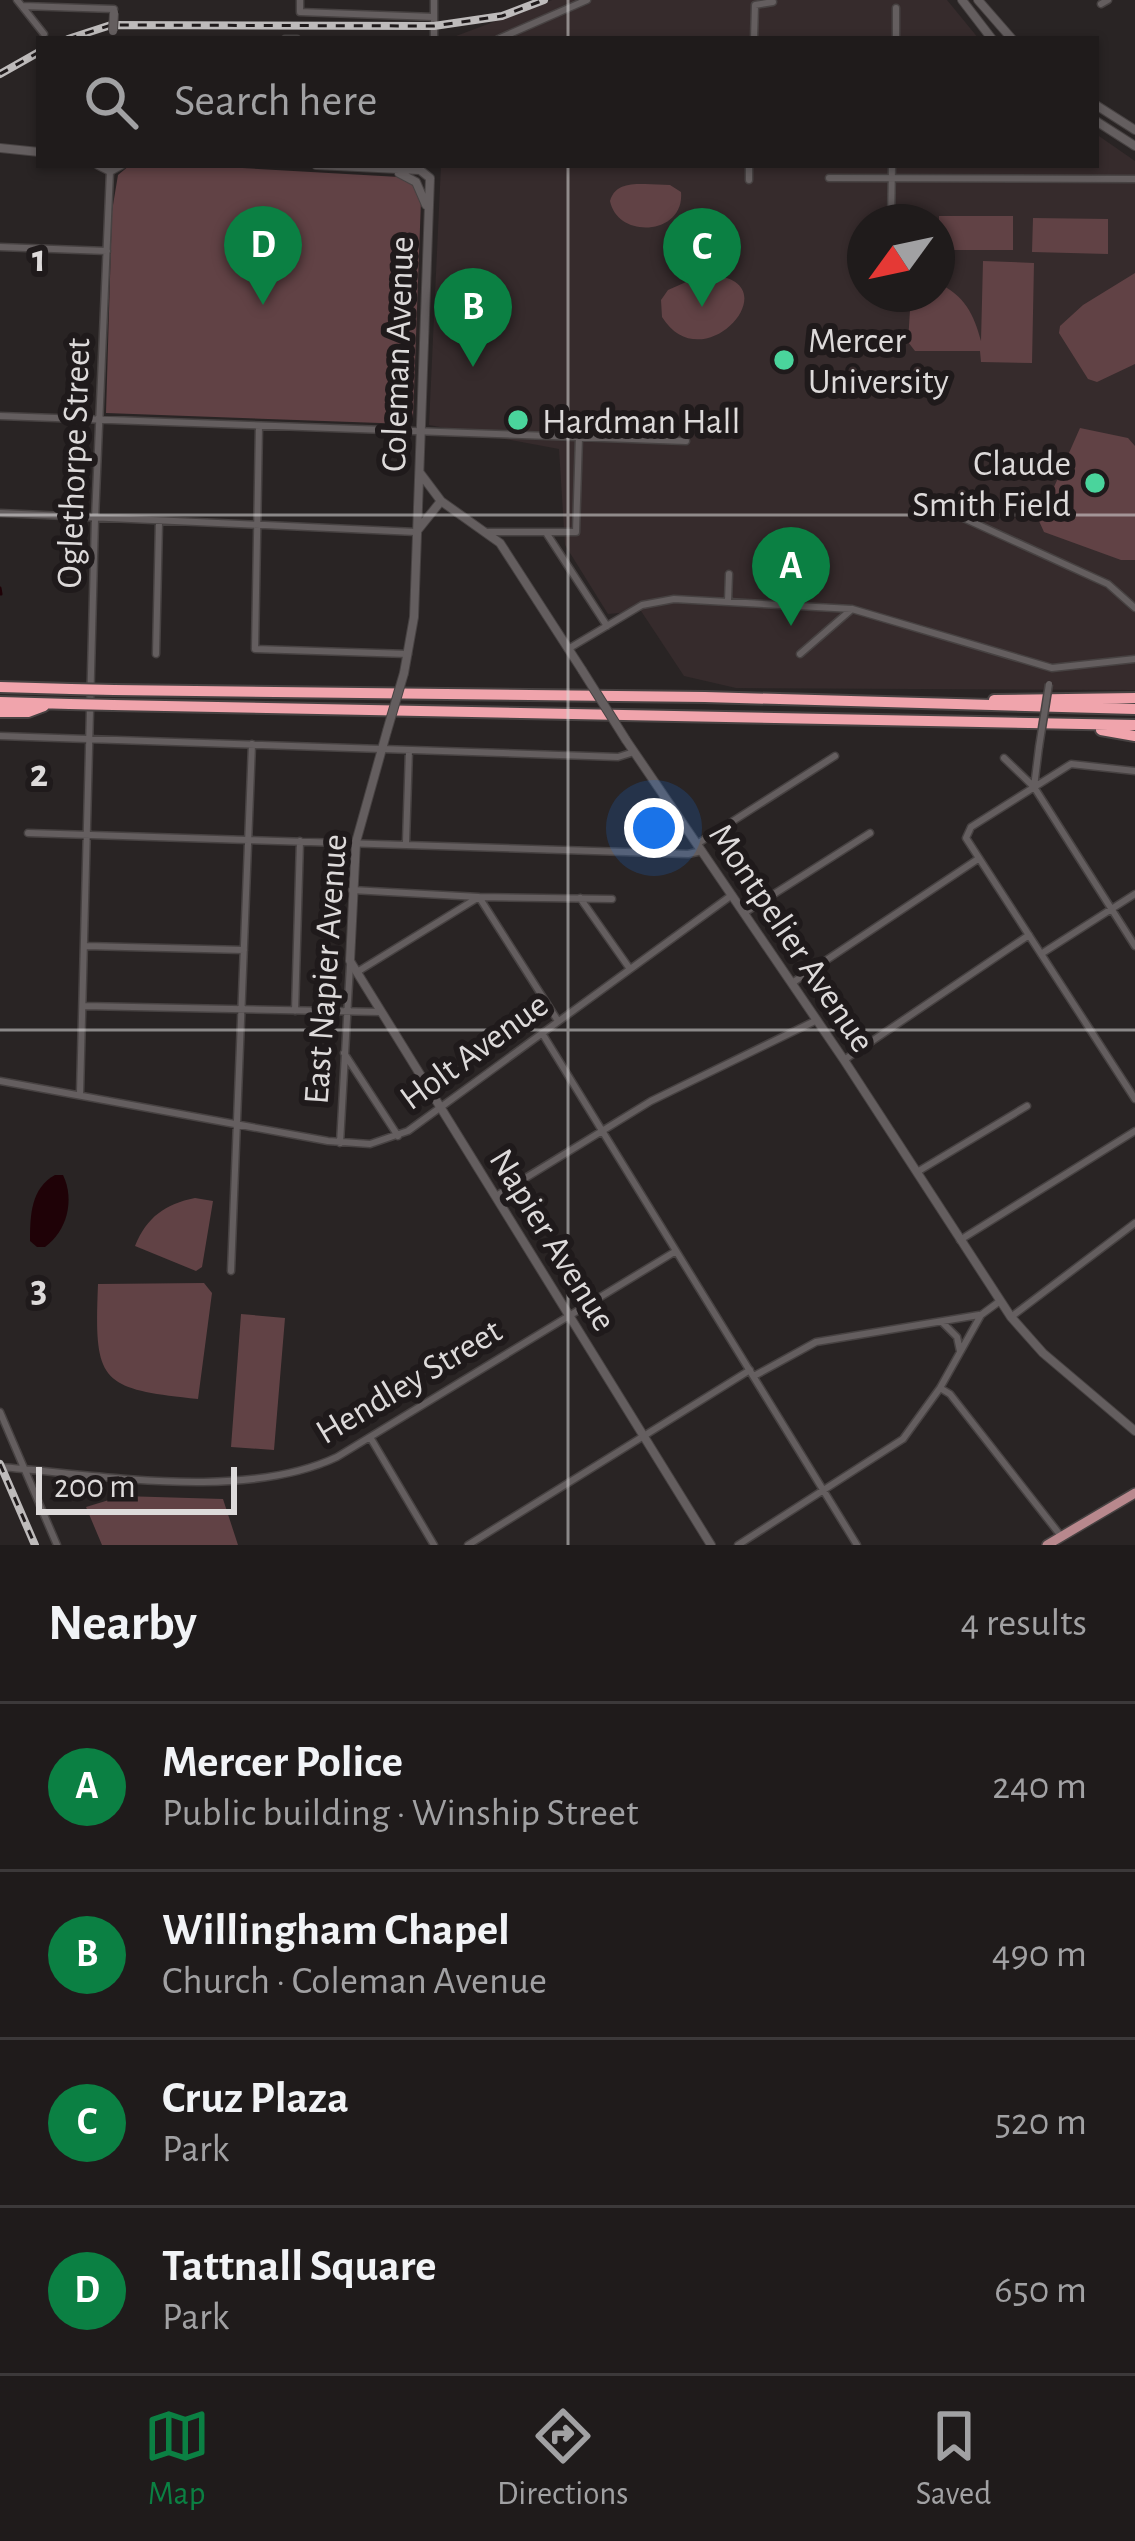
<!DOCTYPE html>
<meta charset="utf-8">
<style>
body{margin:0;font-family:"Alegreya Sans",sans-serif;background:#2c2828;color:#f1f3f6}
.compass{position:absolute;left:847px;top:204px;width:108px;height:108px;border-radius:50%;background:#1f1b1b;box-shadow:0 3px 9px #0004;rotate:237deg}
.scale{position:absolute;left:36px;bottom:30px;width:201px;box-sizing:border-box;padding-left:12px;border:6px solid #dddada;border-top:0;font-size:33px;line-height:42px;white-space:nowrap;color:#dddada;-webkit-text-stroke:9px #1f1a1b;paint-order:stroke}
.you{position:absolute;left:654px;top:828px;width:42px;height:42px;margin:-30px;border:9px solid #fff;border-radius:50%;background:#1a73e8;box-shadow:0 0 0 18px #1a73e833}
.badge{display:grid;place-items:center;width:78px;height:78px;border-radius:50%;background:#0b8043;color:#fff;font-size:39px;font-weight:700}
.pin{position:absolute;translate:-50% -99px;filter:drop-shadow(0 3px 6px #0008)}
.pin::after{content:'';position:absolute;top:63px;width:42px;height:36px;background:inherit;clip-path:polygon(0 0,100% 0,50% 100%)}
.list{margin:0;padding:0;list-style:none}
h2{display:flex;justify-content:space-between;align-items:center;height:156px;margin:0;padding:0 48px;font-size:51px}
h2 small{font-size:39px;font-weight:400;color:#a1a1a3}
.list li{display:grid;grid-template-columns:78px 1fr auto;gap:36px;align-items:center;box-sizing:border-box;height:168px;padding:0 48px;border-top:3px solid #3c393a}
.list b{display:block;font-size:45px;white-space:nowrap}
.list p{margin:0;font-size:39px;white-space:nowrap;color:#a1a1a3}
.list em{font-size:39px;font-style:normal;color:#a1a1a3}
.icon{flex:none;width:66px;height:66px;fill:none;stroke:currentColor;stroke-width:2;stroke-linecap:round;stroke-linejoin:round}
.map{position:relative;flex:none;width:1135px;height:1545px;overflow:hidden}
.search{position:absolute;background:#1f1b1b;box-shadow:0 3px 9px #0004;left:36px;right:36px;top:36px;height:132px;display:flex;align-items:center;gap:30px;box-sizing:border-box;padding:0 42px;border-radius:0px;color:#a1a1a3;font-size:45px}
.sheet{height:828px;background:#1f1b1b}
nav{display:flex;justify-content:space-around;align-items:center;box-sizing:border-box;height:168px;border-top:3px solid #3c393a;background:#1f1b1b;font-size:33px;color:#a1a1a3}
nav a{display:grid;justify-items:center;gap:6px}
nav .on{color:#0b8043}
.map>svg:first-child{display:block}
.built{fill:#362b2c;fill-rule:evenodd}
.green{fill:#614245}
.water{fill:#1f0207}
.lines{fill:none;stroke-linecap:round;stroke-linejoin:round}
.stream{stroke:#1f0207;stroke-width:3}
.minor-casing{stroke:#474242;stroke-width:9}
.tertiary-casing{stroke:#474242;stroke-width:10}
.primary-casing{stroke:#474242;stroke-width:12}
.motorway-casing{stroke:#474242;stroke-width:14}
.minor{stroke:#645e5f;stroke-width:6}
.tertiary{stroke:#645e5f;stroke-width:8}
.primary{stroke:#b8888d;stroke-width:9}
.motorway{stroke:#f0a4ac;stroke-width:10}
.rail-casing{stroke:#bebbbb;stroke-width:8}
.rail{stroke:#1f1a1b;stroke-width:3;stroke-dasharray:9;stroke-linecap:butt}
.minor-bridge-casing{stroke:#474242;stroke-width:9;stroke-linecap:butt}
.tertiary-bridge-casing{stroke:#474242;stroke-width:10;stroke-linecap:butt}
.motorway-bridge-casing{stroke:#474242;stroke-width:14;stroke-linecap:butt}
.minor-bridge{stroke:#645e5f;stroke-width:6}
.tertiary-bridge{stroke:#645e5f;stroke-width:8}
.motorway-bridge{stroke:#f0a4ac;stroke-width:10}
.grid{fill:none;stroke:#dddada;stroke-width:3;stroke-opacity:0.55}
.poi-dot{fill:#4ad49c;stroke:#1f1a1b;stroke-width:4.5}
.labels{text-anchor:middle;stroke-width:12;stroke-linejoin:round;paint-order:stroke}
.poi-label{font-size:36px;fill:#dddada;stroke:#1f1a1b;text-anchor:start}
.street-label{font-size:36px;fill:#dddada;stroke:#1f1a1b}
.grid-label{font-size:39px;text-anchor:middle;font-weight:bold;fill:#dddada;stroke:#1f1a1b;stroke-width:12;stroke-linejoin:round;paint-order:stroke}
</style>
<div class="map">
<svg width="1135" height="1545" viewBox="0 0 1135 1545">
<rect width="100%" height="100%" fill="#292424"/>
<path class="built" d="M552,0H947L979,39H448Z
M1096,134L1135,161V690L736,688L684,676L641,611L608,614L565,545L559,449L429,425L441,165H1096ZM865,222H937V294H865Z"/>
<path class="green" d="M188,165L399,177L417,187L421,200L413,418L408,424L106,413L112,211L118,175L130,165Z
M645,184L670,185L681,192C685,235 618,240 610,201C615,184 630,184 645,184Z
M939,216H1013V250H939Z
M1033,218L1108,219V254L1032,252Z
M983,261L1034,263L1032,363L981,362L980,351H915L908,342L911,294H937V283C965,295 974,315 981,341Z
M1135,273V364L1097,382L1088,379L1059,333L1060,326L1083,305Z
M702,275C799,273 705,386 662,317L661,300L668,290Z
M1080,428L1128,438L1135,446V560H1121L1044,532L1039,521Z
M195,1198L213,1201L202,1267L196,1271L135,1246C147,1217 165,1204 195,1198Z
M204,1283L212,1293L198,1399C99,1389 94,1382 98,1284Z
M241,1314L285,1318L274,1450L231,1447Z
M122,1496L223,1499L238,1545H102L86,1507Z"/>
<path class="water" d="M55,1175H63C75,1200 67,1231 45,1247H37L30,1241C30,1215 31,1188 55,1175Z"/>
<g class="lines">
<path class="stream" d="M0,588L1,594"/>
<g class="minor-casing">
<path id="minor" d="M17,0L44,34
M300,0V12L434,17
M1101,4L1108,0
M22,6L114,9
M285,39H297
M434,39V0
M498,39L587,0
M754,39L755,5L773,2
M896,39V8
M829,178L1135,179
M749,180V165
M891,222L892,165
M0,247L107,251
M0,416L686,441
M259,426L255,649L408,654
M0,513L416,532
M959,516L1108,584L1135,608
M486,532H576L579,437
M547,534L607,626
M728,601L729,574
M568,649L642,605L674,599L852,609L1052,668L1135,659
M156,654L159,522
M800,654L852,609
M0,736L618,757L634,752
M1004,758L1034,787L1135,946
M1135,771L1071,764L971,827L966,838L1135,1099
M1034,787L1039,747
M28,833L688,854L702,851
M406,842L409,750
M697,844L835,756
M352,890L479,897L558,1021
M580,898L630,969
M744,913L870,833
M86,946L244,950
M1041,954L1135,894
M357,972L479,897L612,899
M792,983L978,859
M84,1006L381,1012
M295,1011L300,841
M542,1033L857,1545
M344,1053L398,1136
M844,1060L1029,935
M0,1081L328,1141L370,1144L408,1131L732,895
M80,1093L95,519L110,171
M340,1143L350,965
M917,1172L1027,1106
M496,1196L651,1101L817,1020
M960,1240L1135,1131
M231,1271L252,744
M1011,1317L1135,1223
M943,1323L957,1337L960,1351
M754,1376L816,1342L979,1315
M940,1388L950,1394L1061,1536
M0,1412L57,1545
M370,1437L434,1545
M0,1467C102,1475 244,1501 337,1457L676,1251
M468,1545L750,1370
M738,1545L903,1439L940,1388L981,1315L1000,1301"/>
</g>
<g class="tertiary-casing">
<path id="tertiary" d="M962,0L992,39
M978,0L1012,39
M1096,105L1135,130
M1096,121L1135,146
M0,148L39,152
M98,165L110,171L121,165
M316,165L420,170L430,178L414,617L404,673
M399,173L416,182L426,205
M420,473L441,501L500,543L582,670
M417,531L441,501
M387,731L356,842L350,961L711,1545
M626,740L844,1060L1011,1317L1043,1353L1135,1431"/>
</g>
<g class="primary-casing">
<path id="primary" d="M1047,1545L1135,1493"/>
</g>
<g class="motorway-casing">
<path id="motorway" d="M0,687L71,689
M114,690L705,697L1135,709
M994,700L1135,698
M0,702L70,704
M113,705L1135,725
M0,712H28L44,706
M1101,730L1135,736"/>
</g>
<use href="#minor" class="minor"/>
<use href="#tertiary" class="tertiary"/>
<use href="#primary" class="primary"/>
<use href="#motorway" class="motorway"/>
<g class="rail-casing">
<path id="rail" d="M68,39L111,25L434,26L502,16L544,0
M0,74L39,52
M0,1464L35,1545"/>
</g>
<use href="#rail" class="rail"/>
<g class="minor-bridge-casing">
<path id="minor-bridge" d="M1039,747L1049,684"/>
</g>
<g class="tertiary-bridge-casing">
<path id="tertiary-bridge" d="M113,31L114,13
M582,670L626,740
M387,731L404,673"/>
</g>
<g class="motorway-bridge-casing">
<path id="motorway-bridge" d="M71,689L114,690
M70,704L113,705"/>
</g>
<use href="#minor-bridge" class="minor-bridge"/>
<use href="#tertiary-bridge" class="tertiary-bridge"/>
<use href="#motorway-bridge" class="motorway-bridge"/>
</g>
<path class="grid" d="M568,0V39M568,165V1545M0,515H1135M0,1030H1135"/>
<g class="poi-dot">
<circle cx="784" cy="360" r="12"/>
<circle cx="518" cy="420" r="12"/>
<circle cx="1095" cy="483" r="12"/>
</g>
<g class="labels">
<g class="poi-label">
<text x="808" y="352">Mercer<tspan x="808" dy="41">University</tspan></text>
<text x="542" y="433">Hardman Hall</text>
<text x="1071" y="475" text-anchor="end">Claude<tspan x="1071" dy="41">Smith Field</tspan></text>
</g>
<g class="street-label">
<text transform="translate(396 354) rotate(-88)" y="13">Coleman Avenue</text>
<text transform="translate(72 463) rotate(-88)" y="13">Oglethorpe Street</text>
<text transform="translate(793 937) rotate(56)" y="13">Montpelier Avenue</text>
<text transform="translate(324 969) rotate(-86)" y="13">East Napier Avenue</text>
<text transform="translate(473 1050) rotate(-36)" y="13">Holt Avenue</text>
<text transform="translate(554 1239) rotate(58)" y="13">Napier Avenue</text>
<text transform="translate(408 1380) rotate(-31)" y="13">Hendley Street</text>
</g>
</g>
<g class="grid-label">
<text x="39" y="271">1</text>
<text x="39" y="786">2</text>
<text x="39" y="1301">3</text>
</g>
</svg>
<svg class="compass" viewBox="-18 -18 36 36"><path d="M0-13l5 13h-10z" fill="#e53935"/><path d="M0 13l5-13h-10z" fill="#a1a1a3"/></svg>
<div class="scale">200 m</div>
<div class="you"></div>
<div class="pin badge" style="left:791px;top:626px">A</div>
<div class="pin badge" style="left:473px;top:367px">B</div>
<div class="pin badge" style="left:702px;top:307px">C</div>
<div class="pin badge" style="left:263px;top:305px">D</div>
<div class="search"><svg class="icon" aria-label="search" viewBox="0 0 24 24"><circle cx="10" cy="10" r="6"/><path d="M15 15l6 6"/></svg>Search here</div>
</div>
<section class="sheet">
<h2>Nearby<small>4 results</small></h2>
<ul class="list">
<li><span class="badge">A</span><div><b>Mercer Police</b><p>Public building · Winship Street</p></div><em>240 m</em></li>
<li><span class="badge">B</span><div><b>Willingham Chapel</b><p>Church · Coleman Avenue</p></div><em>490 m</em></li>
<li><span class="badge">C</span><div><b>Cruz Plaza</b><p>Park</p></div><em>520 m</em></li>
<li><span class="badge">D</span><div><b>Tattnall Square</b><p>Park</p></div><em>650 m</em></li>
</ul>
</section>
<nav>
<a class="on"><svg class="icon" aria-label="map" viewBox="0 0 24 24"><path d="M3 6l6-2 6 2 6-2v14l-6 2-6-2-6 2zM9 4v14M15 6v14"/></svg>Map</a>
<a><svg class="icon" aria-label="directions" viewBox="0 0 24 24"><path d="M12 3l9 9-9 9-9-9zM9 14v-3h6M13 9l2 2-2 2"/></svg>Directions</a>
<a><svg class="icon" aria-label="saved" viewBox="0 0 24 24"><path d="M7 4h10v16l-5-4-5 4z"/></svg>Saved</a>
</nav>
